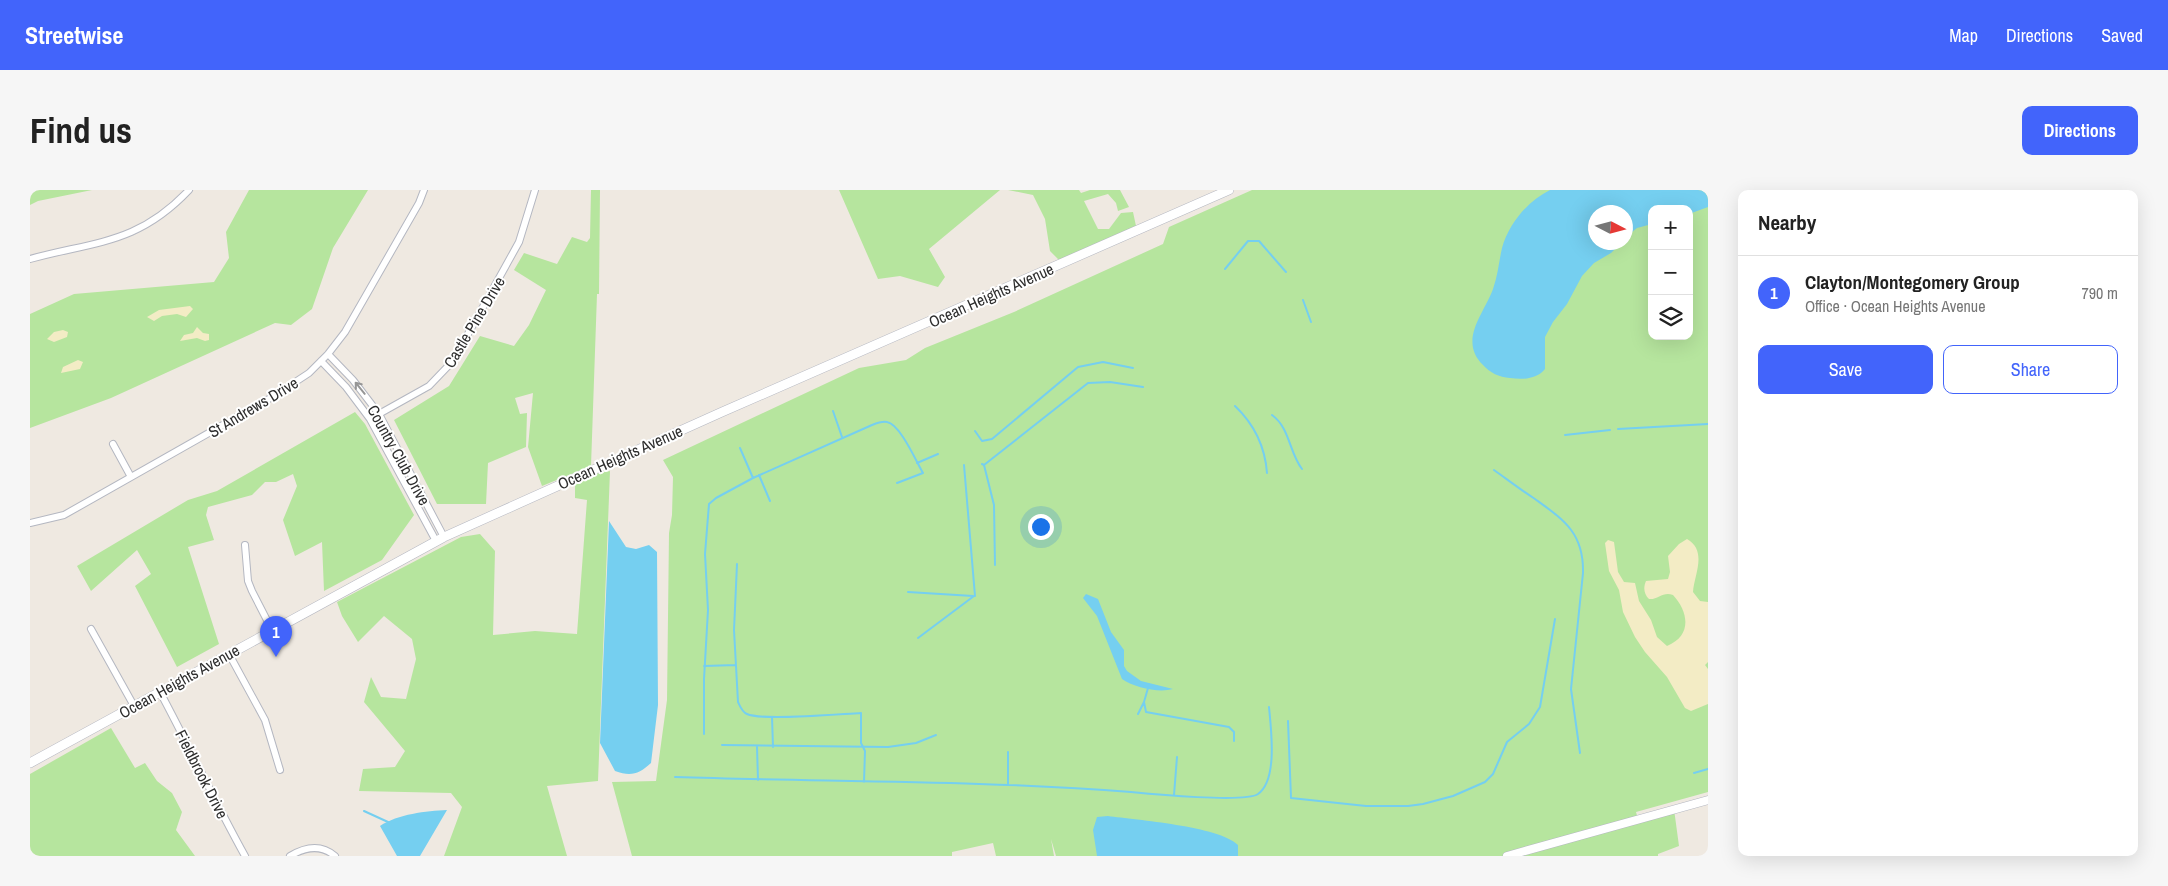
<!DOCTYPE html>
<meta charset="utf-8">
<style>
body{margin:0;font-family:"Archivo Narrow",sans-serif;background:#f6f6f6;color:#222}
.controls{position:absolute;right:15px;top:15px;display:grid;overflow:hidden;border-radius:10px;box-shadow:0 5px 20px #0002}
.controls button{width:45px;height:45px;display:grid;place-items:center;padding:0;border:0;border-bottom:1px solid #e0e0e0;background:#fff;color:#222;font:25px sans-serif}
.compass{position:absolute;left:1558px;top:15px;width:45px;height:45px;border-radius:50%;background:#fff;box-shadow:0 5px 20px #0002;rotate:96deg}
.you{position:absolute;left:1010px;top:336px;width:18px;height:18px;margin:-12px;border:4px solid #fff;border-radius:50%;background:#1a73e8;box-shadow:0 0 0 8px #1a73e833}
.badge{display:grid;place-items:center;width:32px;height:32px;border-radius:50%;background:#4264fb;color:#fff;font-size:16px;font-weight:700}
.pin{position:absolute;translate:-50% -41px;filter:drop-shadow(0 1px 2px #0008)}
.pin::after{content:'';position:absolute;top:26px;width:18px;height:15px;background:inherit;clip-path:polygon(0 0,100% 0,50% 100%)}
.list{margin:0;padding:0;list-style:none}
h2{display:flex;justify-content:space-between;align-items:center;height:65px;margin:0;padding:0 20px;font-size:21px}
h2 small{font-size:16px;font-weight:400;color:#767676}
.list li{display:grid;grid-template-columns:32px 1fr auto;gap:15px;align-items:center;box-sizing:border-box;height:75px;padding:0 20px;border-top:1px solid #e0e0e0}
.list b{display:block;font-size:19px;white-space:nowrap}
.list p{margin:0;font-size:16px;white-space:nowrap;color:#767676}
.list em{font-size:16px;font-style:normal;color:#767676}
.actions{display:flex;gap:10px;padding:15px 20px}
.actions a{flex:1;padding:11px 0;border:1px solid #4264fb;border-radius:10px;text-align:center;font-size:18px;color:#4264fb}
.actions .main{background:#4264fb;color:#fff}
.icon{flex:none;width:28px;height:28px;fill:none;stroke:currentColor;stroke-width:2;stroke-linecap:round;stroke-linejoin:round}
.map{position:relative;flex:none;width:1678px;height:666px;overflow:hidden;border-radius:10px}
header{display:flex;align-items:center;gap:30px;box-sizing:border-box;height:70px;padding:0 25px;background:#4264fb;color:#fff}
header strong{font-size:24px}
nav{display:flex;gap:28px;margin-inline-start:auto;font-size:18px}
.intro{display:flex;align-items:center;justify-content:space-between;box-sizing:border-box;height:120px;padding:0 30px}
h1{margin:0;font-size:35px}
.button{padding:12px 22px;border-radius:10px;background:#4264fb;color:#fff;font-size:18px;font-weight:700}
main{display:flex;gap:30px;padding:0 30px}
aside{flex:1;background:#fff;border-radius:10px;box-shadow:0 5px 20px #0002}
.map>svg:first-child{display:block}
.green{fill:#b6e59e;fill-rule:evenodd}
.sand{fill:#f3ecc5}
.water{fill:#75cff0}
.lines{fill:none;stroke-linecap:round;stroke-linejoin:round}
.stream{stroke:#75cff0;stroke-width:2}
.minor-casing{stroke:#b4b7c1;stroke-width:8}
.tertiary-casing{stroke:#b4b7c1;stroke-width:9}
.secondary-casing{stroke:#b4b7c1;stroke-width:10}
.minor{stroke:#fff;stroke-width:6}
.tertiary{stroke:#fff;stroke-width:8}
.secondary{stroke:#fff;stroke-width:9}
.oneway{stroke:#969696}
.labels{text-anchor:middle;stroke-width:4;stroke-linejoin:round;paint-order:stroke}
.street-label{font-size:16px;fill:#2e2e2e;stroke:#fff}
</style>
<header>
<strong>Streetwise</strong>
<nav><a>Map</a><a>Directions</a><a>Saved</a></nav>
</header>
<div class="intro"><h1>Find us</h1><a class="button">Directions</a></div>
<main>
<div class="map">
<svg width="1678" height="666" viewBox="0 0 1678 666">
<rect width="100%" height="100%" fill="#efe9e1"/>
<path class="green" d="M0,0H62L8,11L0,15Z
M219,0H338L303,58L282,119L261,135L245,133L81,208L0,238V124L44,104L184,92L199,68L196,42Z
M561,0H570L569,104H567L561,276L512,296L498,257L503,203L485,208L490,224L497,223L496,257L458,273L456,314H407L364,230L419,196L450,146L484,156L499,135L516,100L484,80L494,63L527,74L542,47L557,52L560,48Z
M809,0H970L899,59L915,87L908,97L870,86L848,89Z
M978,0H1049L1051,3L1060,0H1090L1099,17L1088,21L1086,13L1078,4L1054,11L1068,39H1079L1091,23L1103,22L1106,36L1029,70L1020,61L1015,29L1003,5Z
M1222,0H1678V602L1606,622L1608,629L1644,619L1649,656L1628,664V666H1026L1021,649L1024,666H966L963,653L922,662V666H602L582,592L626,591L637,510L639,343L642,325L643,287L633,270L829,178L876,170L895,158L984,122L1133,54L1139,37ZM1622,19H1659V146H1622ZM1566,22H1596V52H1566Z
M325,222L335,234L384,325L352,370L294,401L292,352L265,366L253,330L267,296L263,284L246,292H235L222,305L178,317L176,325L184,350L158,357L189,454L147,477L105,396L121,384L107,360L61,401L47,376L158,310L187,301Z
M580,281L568,591L517,596L537,666H414L432,617L421,603L329,601L333,579L365,577L375,561L334,512L341,487L351,507L376,509L386,469L382,449L354,426L328,452L312,426L307,412L431,347L450,344L465,361L463,445L505,441L547,444L557,310L545,308V293L565,284Z
M81,538L105,578L115,573L127,591L142,603L152,622L146,640L165,666H0V584Z"/>
<path class="sand" d="M160,116L163,119L156,127L147,124L132,126L124,131L117,127L129,120Z
M167,137L173,143L179,144V150L175,151L167,148L150,151L154,145L163,143Z
M33,140L38,142L37,147L24,152L17,149L24,142Z
M48,170L53,172L50,179L31,183L33,177Z
M1657,349C1678,361 1664,385 1663,402L1670,411L1678,412V472L1675,475L1678,479V514L1661,521L1655,518L1637,487L1615,462L1605,447L1593,422L1589,400L1579,381L1575,353L1578,350L1584,352L1588,382L1594,392L1605,393L1609,411L1621,430L1627,447L1637,456C1662,446 1659,422 1643,405C1633,401 1628,410 1619,409C1614,404 1613,398 1616,391L1638,389L1640,382L1638,366L1649,354Z"/>
<path class="water" d="M1520,0H1678V17L1659,24V19H1622V34L1607,38L1596,47V22H1566V52L1591,53L1581,63L1564,73L1552,86L1537,114L1523,132L1515,147V179C1507,189 1493,190 1480,188C1469,187 1460,183 1453,175C1428,150 1454,124 1463,99C1468,85 1469,71 1472,58C1479,33 1498,11 1520,0Z
M579,331L596,357L606,359L619,355L627,362L628,515L621,573C609,584 601,587 585,581L570,553Z
M1056,404L1068,409L1081,442L1094,460V476L1097,481L1111,491L1143,499C1129,503 1105,498 1092,489L1067,426L1053,408Z
M417,620L390,666H367L350,636C368,624 396,621 417,620Z
M1078,626C1106,630 1189,636 1208,655V666H1067L1063,640L1067,627Z"/>
<g class="lines">
<path class="stream" d="M1195,79L1218,51H1229L1256,82
M1273,110L1281,132
M1205,216C1225,235 1235,256 1237,283
M803,221L812,247
M1242,225C1260,238 1259,262 1272,279
M1588,239L1678,234
M945,241L952,251L962,249L1048,177L1073,172L1103,178
M1535,245L1580,240
M710,258L723,288
M887,273L908,264
M952,274L954,275L964,315L965,375
M934,275L945,406
M954,275L1058,193L1080,192L1113,197
M1464,280C1478,290 1491,300 1505,309C1534,330 1554,343 1553,383L1541,499L1550,563
M729,285L740,311
M707,374L704,440L708,512C710,516 712,522 717,524C731,531 810,524 831,523V553L835,561L834,592
M878,402L943,406
M888,448L944,406
M674,476L706,475
M1118,498L1114,512L1116,522L1199,537L1204,542V551
M1108,524L1114,512
M742,527L743,557
M1258,531L1261,608L1336,616H1378L1393,614L1423,606L1455,592L1463,584L1477,552L1499,534L1510,517L1525,429
M674,544V489L678,420L675,364L679,314L686,308L723,288L842,235C847,233 852,231 857,232C870,234 886,271 893,283L867,293
M692,555L858,557L886,553L906,545
M727,557L728,590
M978,562V595
M1664,583L1678,579
M645,587C797,592 949,590 1101,602C1121,604 1215,613 1228,604C1248,590 1241,539 1239,517
M1144,605L1147,567
M334,621L358,632"/>
<g class="minor-casing">
<path id="minor" d="M0,69C66,51 108,54 159,0
M298,164L323,190L349,224L414,347
M291,171L316,197L340,229L406,351
M340,229L399,196L423,171L489,52L505,0
M83,254L101,287
M0,333L34,325L244,206L279,183L298,164L315,142L389,13L394,0
M215,355L218,391L222,401L242,440
M61,439L104,516
M199,464L235,530L250,580
M130,502C159,556 185,612 215,666
M260,666C275,657 291,654 305,666"/>
</g>
<g class="tertiary-casing">
<path id="tertiary" d="M1477,666L1678,610"/>
</g>
<g class="secondary-casing">
<path id="secondary" d="M0,573L414,347L692,222L1199,0"/>
</g>
<use href="#minor" class="minor"/>
<use href="#tertiary" class="tertiary"/>
<use href="#secondary" class="secondary"/>
</g>
<defs><path id="oneway-shaft" d="M-6 0H5M1.5-3L5.5 0L1.5 3" fill="none" stroke-width="1.6" stroke-linecap="round" stroke-linejoin="round" transform="scale(1.25)"/></defs>
<use class="oneway" href="#oneway-shaft" transform="translate(330 198) rotate(-129)"/>
<g class="labels">
<g class="street-label">
<text transform="translate(961 105) rotate(-24)" y="6">Ocean Heights Avenue</text>
<text transform="translate(444 132) rotate(-59)" y="6">Castle Pine Drive</text>
<text transform="translate(223 217) rotate(-31)" y="6">St Andrews Drive</text>
<text transform="translate(369 265) rotate(61)" y="6">Country Club Drive</text>
<text transform="translate(590 267) rotate(-24)" y="6">Ocean Heights Avenue</text>
<text transform="translate(149 491) rotate(-29)" y="6">Ocean Heights Avenue</text>
<text transform="translate(172 584) rotate(63)" y="6">Fieldbrook Drive</text>
</g>
</g>
</svg>
<div class="controls">
<button>+</button>
<button>−</button>
<button><svg class="icon" aria-label="layers" viewBox="0 0 24 24"><path d="M12 4l9 5-9 5-9-5zM3 14l9 5 9-5"/></svg></button>
</div>
<svg class="compass" viewBox="-18 -18 36 36"><path d="M0-13l5 13h-10z" fill="#e53935"/><path d="M0 13l5-13h-10z" fill="#767676"/></svg>
<div class="you"></div>
<div class="pin badge" style="left:246px;top:467px">1</div>
</div>
<aside>
<h2>Nearby<small></small></h2>
<ul class="list">
<li><span class="badge">1</span><div><b>Clayton/Montegomery Group</b><p>Office · Ocean Heights Avenue</p></div><em>790 m</em></li>
</ul>
<div class="actions"><a class="main">Save</a><a>Share</a></div>
</aside>
</main>
